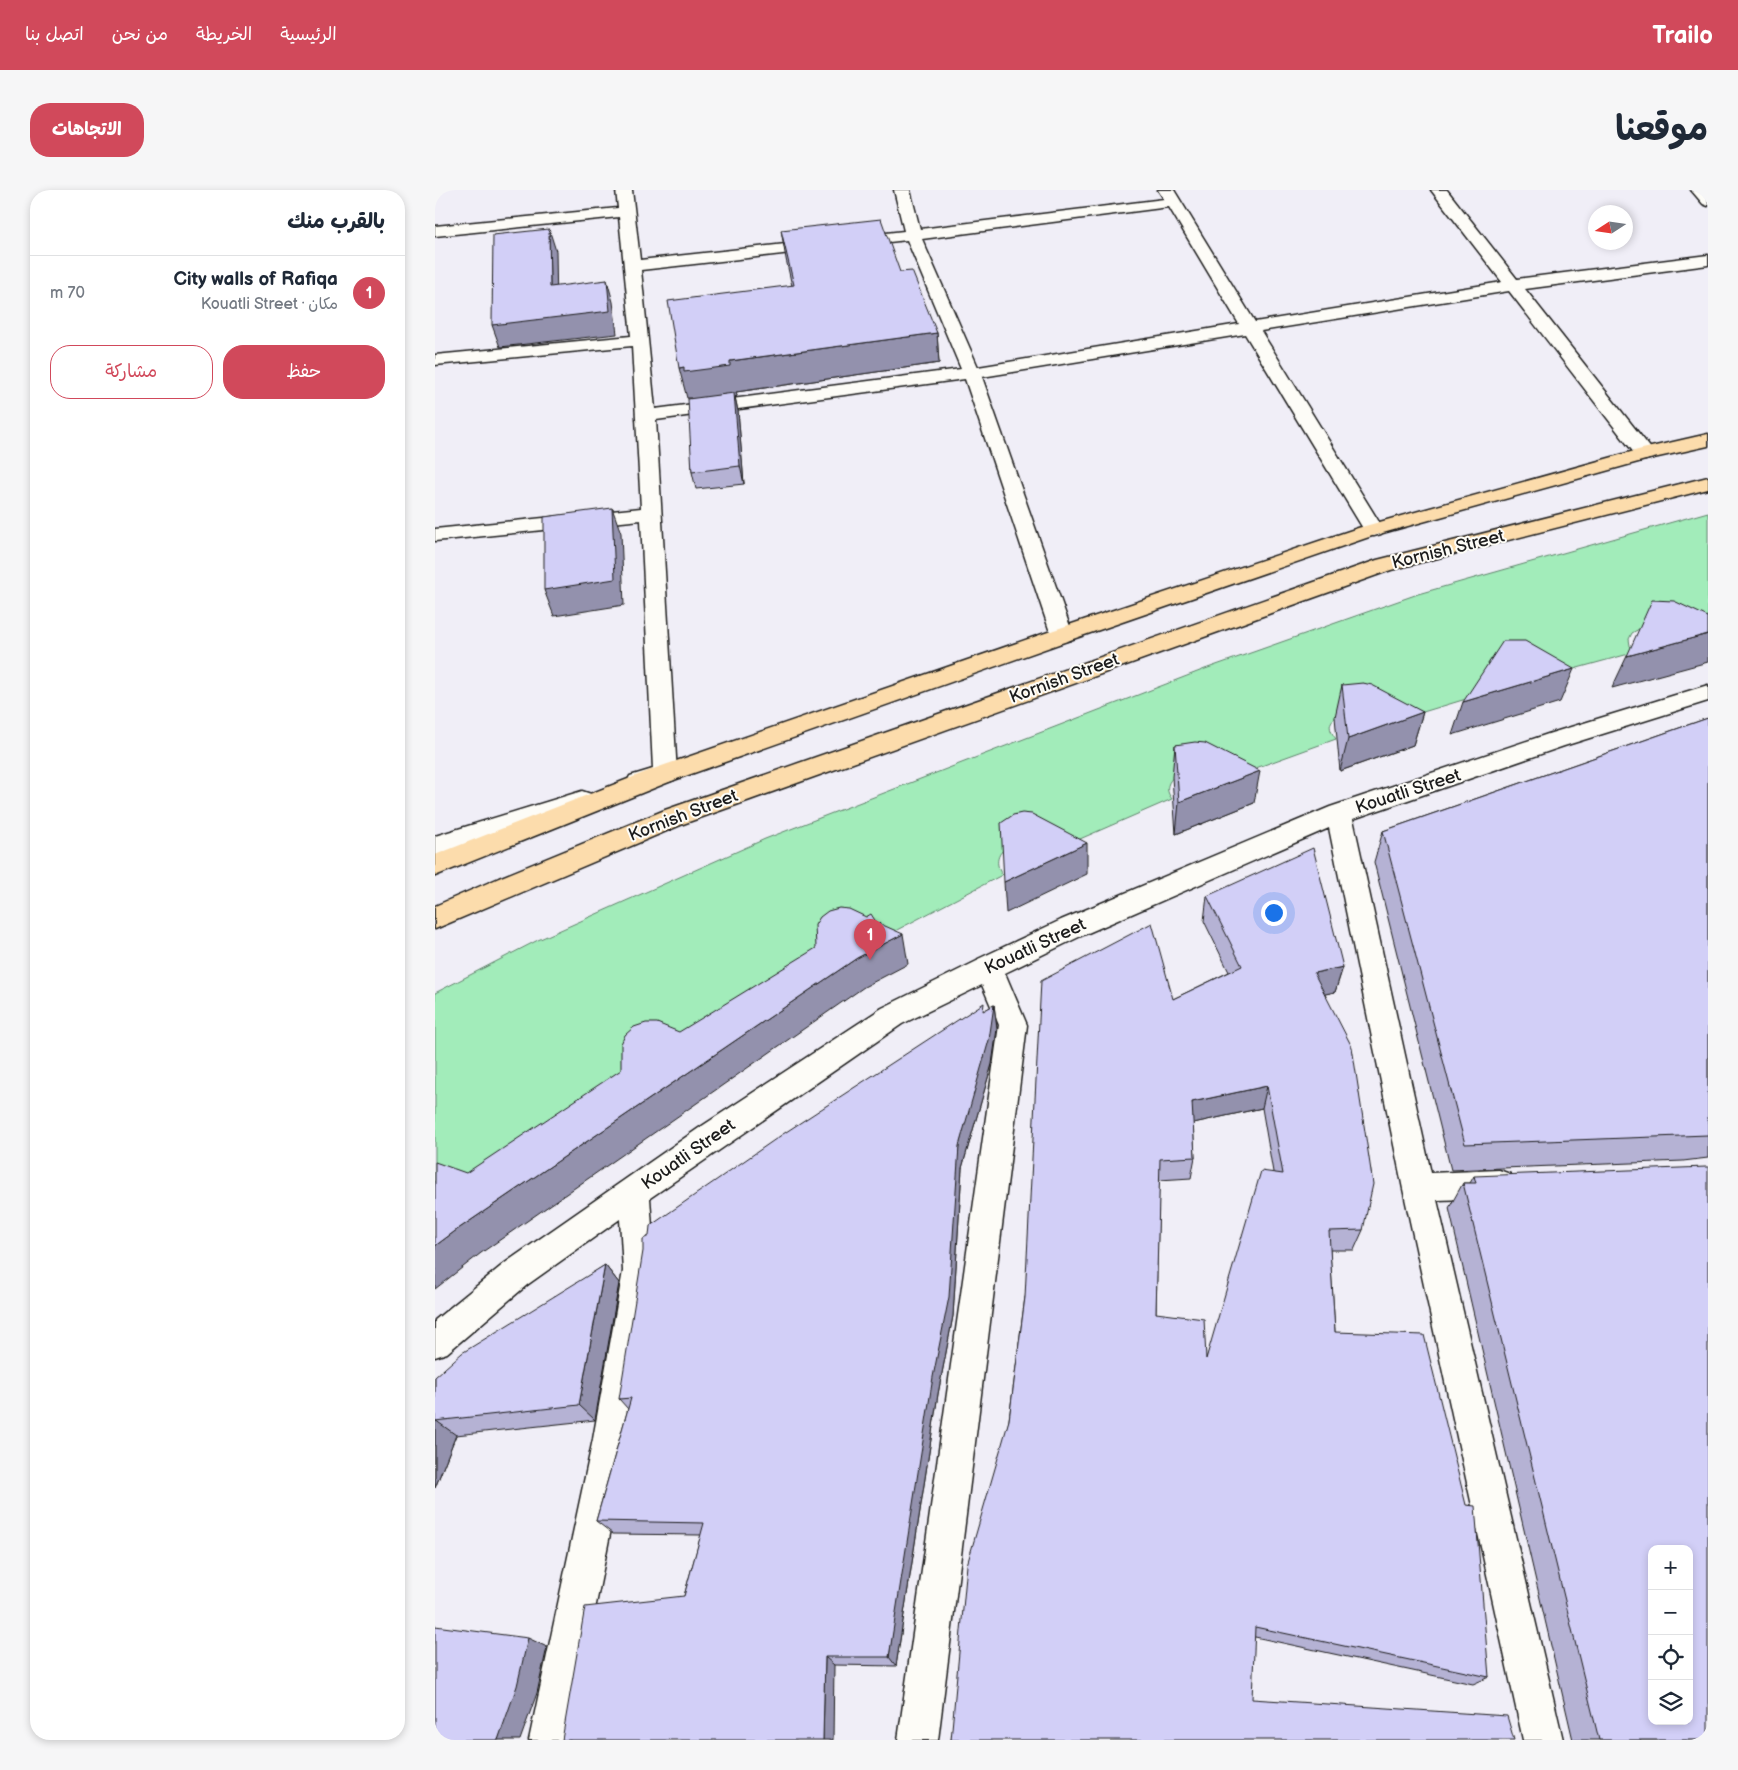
<!DOCTYPE html>
<html lang="ar">
<meta charset="utf-8">
<style>
body{margin:0;font-family:"Balsamiq Sans","Playpen Sans Arabic",sans-serif;background:#f6f6f7;color:#1f2937;direction:rtl}
.controls{position:absolute;right:15px;bottom:15px;display:grid;overflow:hidden;border-radius:10px;box-shadow:0 2px 8px #0003}
.controls button{width:45px;height:45px;display:grid;place-items:center;padding:0;border:0;border-bottom:1px solid #e0e1e3;background:#fff;color:#1f2937;font:25px sans-serif}
.compass{position:absolute;left:1153px;top:15px;width:45px;height:45px;border-radius:50%;background:#fff;box-shadow:0 2px 8px #0003;rotate:258deg}
.you{position:absolute;left:838px;top:722px;width:18px;height:18px;margin:-12px;border:4px solid #fff;border-radius:50%;background:#1a73e8;box-shadow:0 0 0 8px #1a73e833}
.badge{display:grid;place-items:center;width:32px;height:32px;border-radius:50%;background:#d1495b;color:#fff;font-size:16px;font-weight:700}
.pin{position:absolute;translate:-50% -41px;filter:drop-shadow(0 1px 2px #0008)}
.pin::after{content:'';position:absolute;top:26px;width:18px;height:15px;background:inherit;clip-path:polygon(0 0,100% 0,50% 100%)}
.list{margin:0;padding:0;list-style:none}
h2{display:flex;justify-content:space-between;align-items:center;height:65px;margin:0;padding:0 20px;font-size:21px}
h2 small{font-size:16px;font-weight:400;color:#747a83}
.list li{display:grid;grid-template-columns:32px 1fr auto;gap:15px;align-items:center;box-sizing:border-box;height:75px;padding:0 20px;border-top:1px solid #e0e1e3}
.list b{display:block;font-size:19px;white-space:nowrap}
.list p{margin:0;font-size:16px;white-space:nowrap;color:#747a83}
.list em{font-size:16px;font-style:normal;color:#747a83}
.actions{display:flex;gap:10px;padding:15px 20px}
.actions a{flex:1;padding:11px 0;border:1px solid #d1495b;border-radius:20px;text-align:center;font-size:18px;color:#d1495b}
.actions .main{background:#d1495b;color:#fff}
.icon{flex:none;width:28px;height:28px;fill:none;stroke:currentColor;stroke-width:2;stroke-linecap:round;stroke-linejoin:round}
.map{position:relative;flex:none;width:1273px;height:1550px;overflow:hidden;direction:ltr;border-radius:20px}
header{display:flex;align-items:center;gap:30px;box-sizing:border-box;height:70px;padding:0 25px;background:#d1495b;color:#fff}
header strong{font-size:24px}
nav{display:flex;gap:28px;margin-inline-start:auto;font-size:18px}
.intro{display:flex;align-items:center;justify-content:space-between;box-sizing:border-box;height:120px;padding:0 30px}
h1{margin:0;font-size:35px}
.button{padding:12px 22px;border-radius:20px;background:#d1495b;color:#fff;font-size:18px;font-weight:700}
main{display:flex;gap:30px;padding:0 30px}
aside{flex:1;background:#fff;border-radius:20px;box-shadow:0 2px 8px #0003}
.map>svg:first-child{display:block}
.green{fill:#a2ecba;stroke:#5f846b}
.lines{fill:none;stroke-linecap:round;stroke-linejoin:round}
.minor-casing{stroke:#1c1c1c;stroke-width:3}
.major-casing{stroke:#1c1c1c;stroke-width:3}
.minor{fill:#fdfcf7;fill-rule:evenodd}
.major{fill:#fcdcac;fill-rule:evenodd}
.wall{fill:#b5b2d4;stroke:#1c1c1c;fill-rule:evenodd}
.shaded-wall{fill:#9391ad;stroke:#1c1c1c}
.building{fill:#d2cff7;stroke:#1c1c1c;fill-rule:evenodd}
.labels{text-anchor:middle;stroke-width:4;stroke-linejoin:round;paint-order:stroke}
.street-label{font-size:18px;fill:#1c1c1c;stroke:#fdfcf7}
</style>
<header>
<strong>Trailo</strong>
<nav><a>الرئيسية</a><a>الخريطة</a><a>من نحن</a><a>اتصل بنا</a></nav>
</header>
<div class="intro"><h1>موقعنا</h1><a class="button">الاتجاهات</a></div>
<main>
<div class="map">
<svg width="1273" height="1550" viewBox="0 0 1273 1550">
<rect width="100%" height="100%" fill="#f0eef7"/>
<filter id="ink" filterUnits="userSpaceOnUse"><feTurbulence type="fractalNoise" baseFrequency=".02" numOctaves="2"/><feDisplacementMap in="SourceGraphic" scale="10" xChannelSelector="R" yChannelSelector="G"/><feConvolveMatrix kernelMatrix="1 2 1 2 8 2 1 2 1" color-interpolation-filters="sRGB"/></filter>
<g filter="url(#ink)">
<path class="green" d="M1273,322V444L1204,439L1197,443L1194,449L1195,456L1201,462L1051,503L945,535L909,523C894,529 891,536 901,549L782,592L745,582C734,589 728,598 737,609L615,662L576,653C564,662 558,670 567,685L437,753L46,1006L0,996V803L103,750L330,649L770,479L983,404Z"/>
<g class="lines">
<g class="minor-casing">
<path id="minor" d="M181,0H197L205,70L469,41L459,0H475L485,39L729,9L723,0H739L820,132L1067,92L996,0H1012L1082,89L1273,65V75L1090,99L1217,260L1220,264L1217,268L1210,270L1203,268L1074,101L826,141L949,340L946,344L939,346L932,344L929,340L810,144L547,187L638,445L635,450L627,452L619,450L616,445L530,189L221,230L242,584L239,590L204,601L195,598L192,592L195,586L218,579L206,330L0,351V339L206,318L197,156L0,175V165L196,146L184,27L0,46V36L183,18ZM734,17L804,134L543,177L487,49ZM472,50L526,179L220,219L206,80Z
M1256,0H1272L1273,16L1268,14Z
M1273,495V511L1129,556L918,629L996,983L1064,980L1075,984L1079,994L1075,1004L1064,1008L1002,1010L1128,1550H1088L968,999L894,638L646,746L570,783L592,835L503,1550H463L564,835L547,795L467,834L215,1008L220,1081L194,1249L134,1550H94L158,1249L188,1081L185,1029L92,1095L12,1163L0,1167V1130L70,1073L264,938L447,818L542,771L543,769L626,730L895,617L1113,544Z
M147,601L156,604L159,610L156,616L0,666V646Z"/>
</g>
<g class="major-casing">
<path id="major" d="M1273,244V256L1214,269L937,346L635,450L239,590L0,686V665L221,578L619,440L923,338L1203,260Z
M1273,287V299L956,380L248,634L0,739V716L64,688L230,620L942,370Z"/>
</g>
<use href="#minor" class="minor"/>
<use href="#major" class="major"/>
</g>
<path class="wall" d="M346,40L465,82L502,143L504,173L301,202L302,206L300,207L303,221L309,294L261,299L257,282L256,209V208H252L357,96L351,69Z
M907,495L988,522L978,555L905,581L900,527Z
M1273,528V968L1248,971L1016,980L939,672L948,641Z
M740,555L819,613L741,644L737,587Z
M772,706L908,777L900,802L889,804L928,1040L919,1060H895L900,1142L1054,1487L1038,1494L820,1447L516,1550L574,1230L590,1107L738,809L794,782L769,731ZM827,918L838,982L771,1169L721,1123L724,990L756,988L760,967L758,933Z
M559,815L562,839L557,874L527,978L518,1126L503,1204L461,1476L399,1475L249,1406L266,1345L178,1344L161,1331L193,1219L184,1209L550,820Z
M1039,986L1273,1550H1138L1014,1018L1028,993H1035Z
M170,1075L184,1093L160,1230L21,1245L0,1298V1187Z"/>
<path class="shaded-wall" d="M114,39L121,61L122,119L115,97Z
M172,90L178,112L182,144L65,157L57,135Z
M502,143L504,173L301,202L302,206L300,207L303,221L309,294L305,276L257,212L256,208H252L244,178Z
M177,318L186,343L189,415L119,426L109,400Z
M1273,444V472L1177,498L1192,466Z
M1139,479L1125,512L1017,545L1028,512Z
M988,522L978,555L905,581L913,549Z
M825,581L819,613L741,644L744,612Z
M652,653V684L571,723L569,692Z
M468,744L473,774L429,797L46,1063L0,1099V1056L23,1039L422,768Z
M908,777L900,802L872,808L879,783Z
M559,815L562,839L557,874L527,978L518,1126L503,1204L461,1476L454,1467L524,956Z
M832,896L827,918L754,934L757,912Z
M170,1075L184,1093L160,1230L144,1215Z
M0,1230L21,1245L0,1298Z
M93,1448L112,1457L102,1503L85,1550H63Z
M390,1467L399,1475L398,1550H388Z"/>
<path class="building" d="M446,29L465,82L477,81L502,143L295,171V176L249,182V177L244,178L233,111L359,95L346,40Z
M114,39L115,97L172,90L175,121L57,135L58,45Z
M299,203L305,276L257,282L253,209Z
M177,318L180,389L109,400V327Z
M1217,410L1239,411L1273,427V444L1192,466Z
M1068,451H1090L1139,479L1028,512Z
M928,493L937,495L988,522L913,549L907,495Z
M1273,528V945L1030,954L948,641Z
M760,552L770,553L825,581L744,612L740,555Z
M587,623L597,624L652,653L569,692L566,633L578,625Z
M878,658L908,777L879,783L917,857L938,994L928,1040L894,1041L900,1142L989,1145L1031,1315L1040,1316L1054,1487L820,1437L817,1509L1072,1526L1079,1550H516L532,1375L574,1230L590,1107L606,791L717,733L738,809L807,776L772,706ZM832,896L848,984L826,981L771,1169L769,1129L721,1123L725,969L760,967L757,912Z
M404,718L414,719L431,727L436,724L441,732L468,744L422,768L23,1039L0,1056V972L31,983L186,880V854L190,845L199,837L211,833H222L244,842L381,758L380,735L385,727L393,721Z
M549,813L548,821L559,815L554,850L524,956L514,1107L498,1187L454,1467H390L388,1550H127L150,1417L249,1406L269,1333L161,1331L196,1208L184,1209L208,1061V1049L214,1046L215,1036L348,944Z
M1271,977H1273V1550H1164L1028,993H1041L1039,986ZM1217,1359H1254V1531H1217Z
M170,1075L144,1215L0,1231V1187L27,1163Z
M0,1436L93,1448L82,1496L63,1550H0Z"/>
</g>
<g class="labels">
<g class="street-label">
<text transform="translate(1013 359) rotate(-14)" y="6">Kornish Street</text>
<text transform="translate(629 488) rotate(-20)" y="6">Kornish Street</text>
<text transform="translate(973 601) rotate(-18)" y="6">Kouatli Street</text>
<text transform="translate(248 625) rotate(-21)" y="6">Kornish Street</text>
<text transform="translate(600 756) rotate(-25)" y="6">Kouatli Street</text>
<text transform="translate(253 964) rotate(-35)" y="6">Kouatli Street</text>
</g>
</g>
</svg>
<div class="controls">
<button>+</button>
<button>−</button>
<button><svg class="icon" aria-label="locate" viewBox="0 0 24 24"><circle cx="12" cy="12" r="6"/><path d="M12 2v4M12 18v4M2 12h4M18 12h4"/></svg></button>
<button><svg class="icon" aria-label="layers" viewBox="0 0 24 24"><path d="M12 4l9 5-9 5-9-5zM3 14l9 5 9-5"/></svg></button>
</div>
<svg class="compass" viewBox="-18 -18 36 36"><path d="M0-13l5 13h-10z" fill="#e53935"/><path d="M0 13l5-13h-10z" fill="#747a83"/></svg>
<div class="you"></div>
<div class="pin badge" style="left:435px;top:770px">1</div>
</div>
<aside>
<h2>بالقرب منك<small></small></h2>
<ul class="list">
<li><span class="badge">1</span><div><b>City walls of Rafiqa</b><p>مكان · Kouatli Street</p></div><em>70 m</em></li>
</ul>
<div class="actions"><a class="main">حفظ</a><a>مشاركة</a></div>
</aside>
</main>
